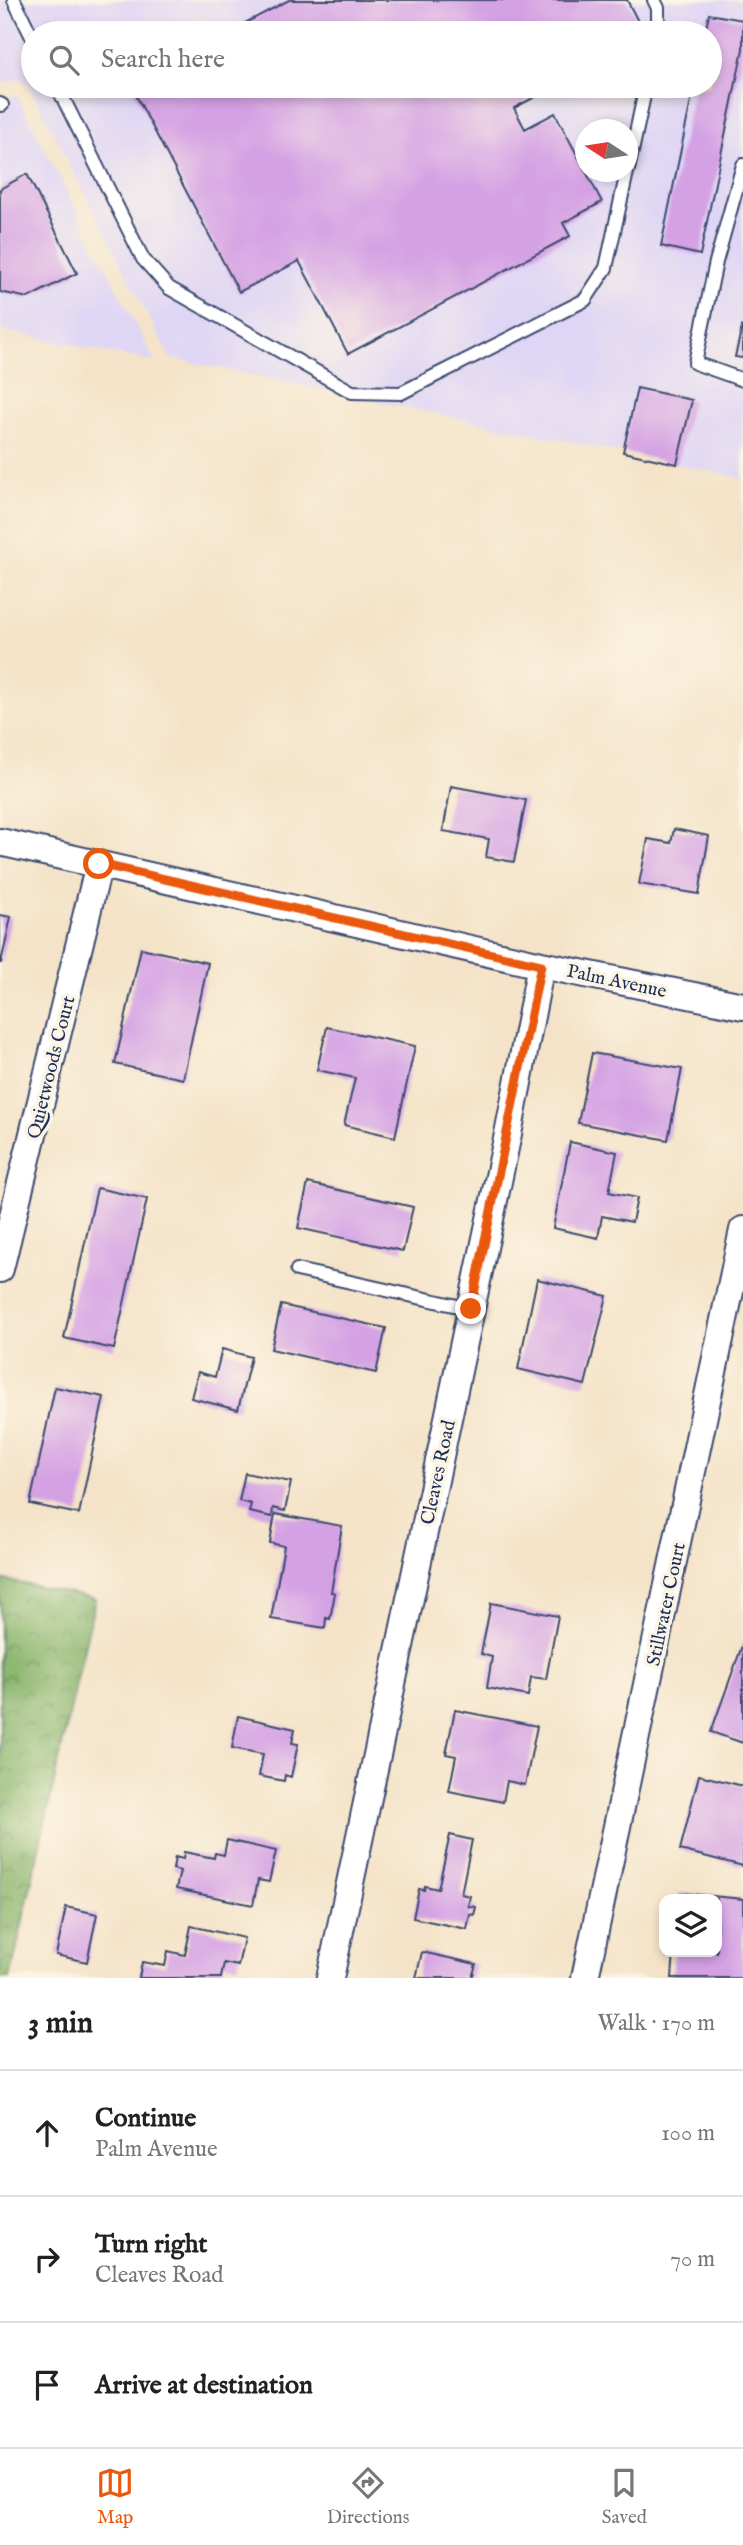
<!DOCTYPE html>
<meta charset="utf-8">
<style>
body{margin:0;font-family:"IM FELL English",serif;background:#f6f6f6;color:#222}
.controls{position:absolute;right:21px;bottom:21px;display:grid;overflow:hidden;border-radius:14px;box-shadow:0 4px 10px #0003}
.controls button{width:63px;height:63px;display:grid;place-items:center;padding:0;border:0;border-bottom:2px solid #e0e0e0;background:#fff;color:#222;font:35px sans-serif}
.compass{position:absolute;left:575px;top:119px;width:63px;height:63px;border-radius:50%;background:#fff;box-shadow:0 4px 10px #0003;rotate:282deg}
.stop{position:absolute;width:21px;height:21px;margin:-16px;border:5px solid #ea580c;border-radius:50%;background:#fff}
.stop.end{background:#ea580c;border-color:#fff;box-shadow:0 2px 7px #0008}
.list{margin:0;padding:0;list-style:none}
h2{display:flex;justify-content:space-between;align-items:center;height:91px;margin:0;padding:0 28px;font-size:30px}
h2 small{font-size:23px;font-weight:400;color:#767676}
.list li{display:grid;grid-template-columns:46px 1fr auto;gap:21px;align-items:center;box-sizing:border-box;height:126px;padding:0 28px;border-top:2px solid #e0e0e0}
.list b{display:block;font-size:26px;white-space:nowrap}
.list p{margin:0;font-size:23px;white-space:nowrap;color:#767676}
.list em{font-size:23px;font-style:normal;color:#767676}
.icon{flex:none;width:38px;height:38px;fill:none;stroke:currentColor;stroke-width:2;stroke-linecap:round;stroke-linejoin:round}
.map{position:relative;flex:none;width:743px;height:1978px;overflow:hidden}
.search{position:absolute;background:#fff;box-shadow:0 4px 10px #0003;left:21px;right:21px;top:21px;height:77px;display:flex;align-items:center;gap:18px;box-sizing:border-box;padding:0 24px;border-radius:38px;color:#767676;font-size:26px}
.sheet{height:469px;background:#fff}
nav{display:flex;justify-content:space-around;align-items:center;box-sizing:border-box;height:98px;border-top:2px solid #e0e0e0;background:#fff;font-size:19px;color:#767676}
nav a{display:grid;justify-items:center;gap:4px}
nav .on{color:#ea580c}
.map>svg:first-child{display:block}
.built{fill:#dfd5f5;fill-rule:evenodd}
.forest{fill:url(#forest-crowns);stroke:#547366;stroke-width:2}
.building{fill:#d4a1e4}
.lines{fill:none;stroke-linecap:round;stroke-linejoin:round}
.service-casing{stroke:#3c4a6e;stroke-width:16}
.minor-casing{stroke:#3c4a6e;stroke-width:30}
.service{stroke:#fff;stroke-width:12}
.minor{stroke:#fff;stroke-width:26}
.route{stroke:#ea580c;stroke-width:9}
.labels{text-anchor:middle;stroke-width:7;stroke-linejoin:round;paint-order:stroke}
.street-label{font-size:19px;fill:#1b2f5e;stroke:#fcf5e5}
</style>
<div class="map">
<svg width="743" height="1978" viewBox="0 0 743 1978">
<defs>
<pattern id="forest-crowns" width="20" height="18" patternUnits="userSpaceOnUse" patternTransform="scale(1.75)"><rect width="20" height="18" fill="#8cb76e"/><path d="M2 6a3 3 0 1 1 6 0M12 15a3 3 0 1 1 6 0" fill="none" stroke="#72955e"/></pattern>
</defs>
<rect width="100%" height="100%" fill="#fcf5e5"/>
<filter id="ink" filterUnits="userSpaceOnUse"><feTurbulence type="fractalNoise" baseFrequency=".0143" numOctaves="2"/><feDisplacementMap in="SourceGraphic" scale="14" xChannelSelector="R" yChannelSelector="G"/><feConvolveMatrix kernelMatrix="1 2 1 2 8 2 1 2 1" color-interpolation-filters="sRGB"/></filter>
<filter id="wash" filterUnits="userSpaceOnUse"><feTurbulence type="fractalNoise" baseFrequency=".00686" numOctaves="4" result="noise"/><feDisplacementMap in="SourceGraphic" scale="28" xChannelSelector="R" yChannelSelector="G"/><feGaussianBlur stdDeviation="1.57" result="paint"/><feColorMatrix in="noise" values="0 0 0 0 0 0 0 0 0 0 0 0 0 0 0 0 0 1.4 0 .05"/><feComposite in="paint" operator="in"/></filter>
<g filter="url(#wash)">
<rect width="100%" height="100%" fill="#f4e3c8"/>
<path class="built" d="M0,0H743V478L170,358L28,84L18,79L0,85ZM33,33H710V86H33ZM586,130H628V172H586Z
M16,94L155,362L0,330V102Z"/>
<path class="forest" d="M0,1579L95,1599L10,1978H0Z"/>
<g id="blocks">
<path class="building" d="M289,0H627L644,33H226Z
M709,14L743,20V49L700,255L661,246L694,86H710V33H705Z
M131,86H556L514,108L525,129L555,113L602,202L563,223L570,236L348,354L299,261L239,292Z
M27,174L77,273L28,298L0,292V189Z
M742,327L743,328V358L735,357Z
M637,388L692,400L677,464L623,452Z
M451,786L526,800L514,862L486,857L489,839L443,831Z
M674,829L709,836L699,894L639,884L648,839L671,843Z
M0,915L11,917L1,963H0Z
M141,948L208,963L183,1079L115,1064Z
M327,1027L415,1046L395,1137L344,1125L355,1078L317,1070Z
M592,1053L682,1069L668,1140L578,1123Z
M570,1142L617,1152L609,1192L637,1198L632,1222L602,1216L598,1238L553,1228Z
M308,1183L413,1207L403,1251L298,1228Z
M97,1188L147,1199L114,1349L64,1338Z
M537,1279L607,1296L585,1385L518,1369Z
M281,1305L386,1328L376,1373L271,1349Z
M222,1349L251,1357L238,1410L191,1398L198,1372L215,1377Z
M55,1387L104,1397L79,1514L30,1504Z
M245,1473L291,1482L285,1511L273,1508L272,1517L249,1512L251,1504L239,1501Z
M275,1514L342,1526L331,1592L335,1593L330,1619L326,1618L325,1628L271,1619L284,1546L270,1543Z
M491,1603L558,1616L546,1679L531,1677L528,1696L487,1688L492,1657L481,1654Z
M743,1643V1743L711,1732Z
M455,1710L537,1726L525,1785L507,1781L503,1802L449,1791L456,1756L446,1754Z
M238,1716L295,1729L292,1743L298,1744L291,1777L285,1775L284,1781L259,1776L263,1754L232,1748Z
M699,1775L743,1786V1866L680,1850Z
M450,1835L472,1840L461,1894L470,1896L468,1906L476,1907L474,1915L470,1914L467,1929L413,1918L419,1889L424,1890L425,1886L438,1889Z
M227,1840L276,1851L269,1882L258,1880L253,1905L176,1889L180,1871L173,1869L175,1857L183,1859L184,1852L214,1858L215,1853L224,1855Z
M680,1893L743,1899V1978H672L674,1952H717V1899H679Z
M66,1907L97,1914L87,1962L56,1955Z
M191,1926L244,1938L238,1966L224,1963L221,1978H139L142,1962L165,1966L168,1951L185,1955Z
M422,1952L476,1964L472,1978H416Z"/>
</g>
</g>
<g filter="url(#ink)">
<use href="#blocks" fill-opacity="0" stroke="#3c4a6e" stroke-width="2"/>
<g class="lines">
<g class="service-casing">
<path id="service" d="M14,0L33,39
M654,0L658,8V33
M57,86L143,259L169,288L352,392L401,393L585,300L606,268L627,172
M0,104L2,105
M743,165L716,262L695,363L743,380
M628,170L646,86
M297,1270L471,1309"/>
</g>
<g class="minor-casing">
<path id="minor" d="M0,842L541,965L743,1006
M0,1269L99,864
M330,1978L508,1134L541,965
M585,1978L743,1230"/>
</g>
<use href="#service" class="service"/>
<use href="#minor" class="minor"/>
</g>
</g>
<g class="lines" filter="url(#ink)">
<path class="route" d="M99,864L541,965L471,1309"/>
</g>
<g class="labels">
<g class="street-label">
<text transform="translate(617 980) rotate(12)" y="7">Palm Avenue</text>
<text transform="translate(50 1067) rotate(-76)" y="7">Quietwoods Court</text>
<text transform="translate(437 1472) rotate(-78)" y="7">Cleaves Road</text>
<text transform="translate(665 1604) rotate(-78)" y="7">Stillwater Court</text>
</g>
</g>
</svg>
<div class="controls">
<button><svg class="icon" aria-label="layers" viewBox="0 0 24 24"><path d="M12 4l9 5-9 5-9-5zM3 14l9 5 9-5"/></svg></button>
</div>
<svg class="compass" viewBox="-18 -18 36 36"><path d="M0-13l5 13h-10z" fill="#e53935"/><path d="M0 13l5-13h-10z" fill="#767676"/></svg>
<div class="stop" style="left:99px;top:864px"></div>
<div class="stop end" style="left:471px;top:1309px"></div>
<div class="search"><svg class="icon" aria-label="search" viewBox="0 0 24 24"><circle cx="10" cy="10" r="6"/><path d="M15 15l6 6"/></svg>Search here</div>
</div>
<section class="sheet">
<h2>3 min<small>Walk · 170 m</small></h2>
<ul class="list">
<li><svg class="icon" aria-label="ahead" viewBox="0 0 24 24"><path d="M12 20V5M6 11l6-6 6 6"/></svg><div><b>Continue</b><p>Palm Avenue</p></div><em>100 m</em></li>
<li><svg class="icon" aria-label="right" viewBox="0 0 24 24"><path d="M7 20v-9h11M14 6l5 5-5 5"/></svg><div><b>Turn right</b><p>Cleaves Road</p></div><em>70 m</em></li>
<li><svg class="icon" aria-label="arrive" viewBox="0 0 24 24"><path d="M6 21V4h12l-3 4 3 4H6"/></svg><div><b>Arrive at destination</b></div></li>
</ul>
</section>
<nav>
<a class="on"><svg class="icon" aria-label="map" viewBox="0 0 24 24"><path d="M3 6l6-2 6 2 6-2v14l-6 2-6-2-6 2zM9 4v14M15 6v14"/></svg>Map</a>
<a><svg class="icon" aria-label="directions" viewBox="0 0 24 24"><path d="M12 3l9 9-9 9-9-9zM9 14v-3h6M13 9l2 2-2 2"/></svg>Directions</a>
<a><svg class="icon" aria-label="saved" viewBox="0 0 24 24"><path d="M7 4h10v16l-5-4-5 4z"/></svg>Saved</a>
</nav>
